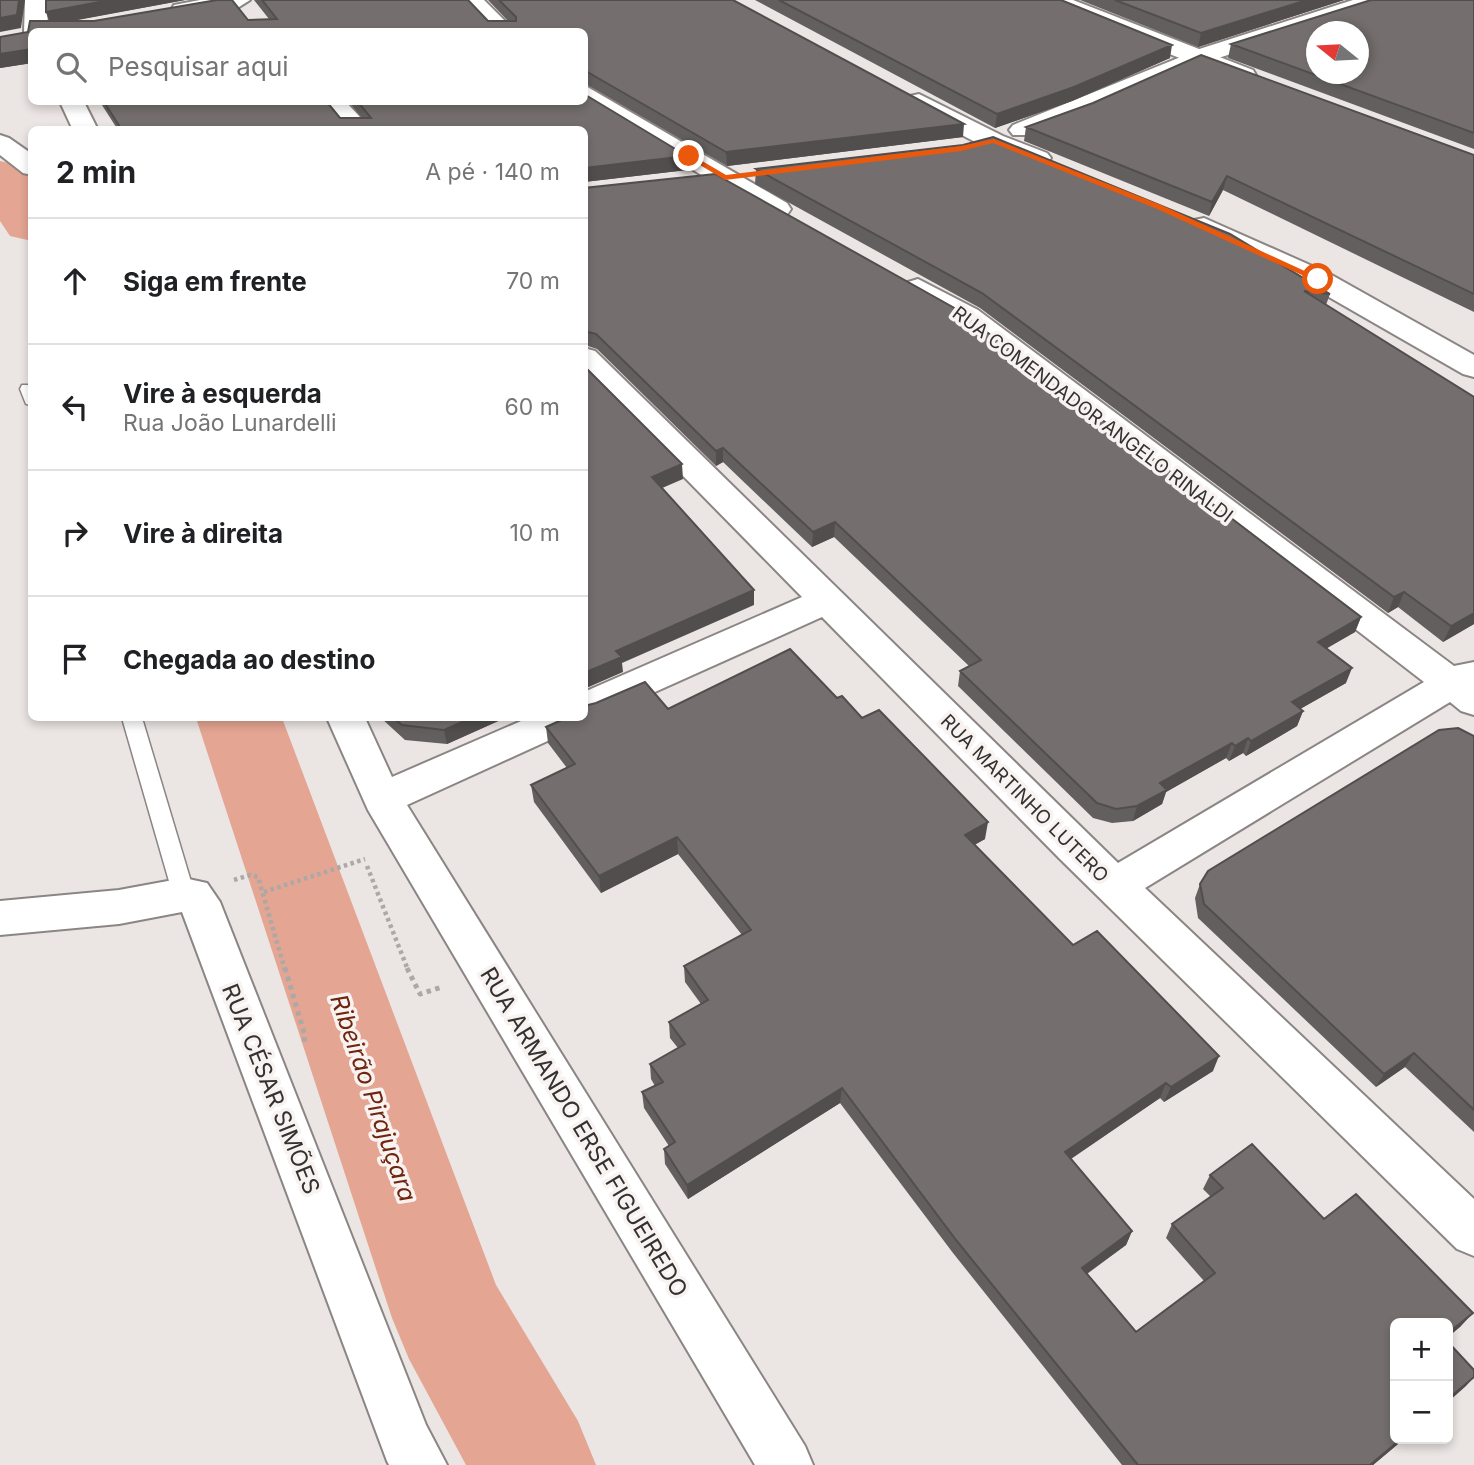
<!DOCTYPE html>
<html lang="pt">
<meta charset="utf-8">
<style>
body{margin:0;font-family:Inter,sans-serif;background:#f6f6f6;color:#202124}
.controls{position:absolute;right:21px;bottom:21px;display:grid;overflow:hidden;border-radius:10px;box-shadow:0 4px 10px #0003}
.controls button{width:63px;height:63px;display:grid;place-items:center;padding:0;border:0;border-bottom:2px solid #e0e0e0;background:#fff;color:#202124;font:35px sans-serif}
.compass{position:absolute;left:1306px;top:21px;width:63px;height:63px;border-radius:50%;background:#fff;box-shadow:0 4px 10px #0003;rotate:288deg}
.stop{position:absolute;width:21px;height:21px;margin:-16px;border:5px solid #ea580c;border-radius:50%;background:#fff}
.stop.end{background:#ea580c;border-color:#fff;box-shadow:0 2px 7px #0008}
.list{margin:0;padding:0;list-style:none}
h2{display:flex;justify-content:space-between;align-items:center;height:91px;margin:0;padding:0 28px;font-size:30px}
h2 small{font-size:23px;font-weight:400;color:#757577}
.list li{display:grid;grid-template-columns:46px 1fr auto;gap:21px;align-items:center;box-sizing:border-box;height:126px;padding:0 28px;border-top:2px solid #e0e0e0}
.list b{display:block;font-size:26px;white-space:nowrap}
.list p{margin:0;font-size:23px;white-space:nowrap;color:#757577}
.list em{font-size:23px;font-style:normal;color:#757577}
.icon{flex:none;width:38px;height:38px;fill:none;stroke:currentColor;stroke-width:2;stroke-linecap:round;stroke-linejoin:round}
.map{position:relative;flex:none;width:1474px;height:1465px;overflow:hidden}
.search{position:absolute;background:#fff;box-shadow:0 4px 10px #0003;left:28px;top:28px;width:560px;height:77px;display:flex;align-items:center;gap:18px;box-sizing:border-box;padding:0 24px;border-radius:10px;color:#757577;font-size:26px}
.panel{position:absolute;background:#fff;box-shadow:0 4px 10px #0003;left:28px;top:126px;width:560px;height:595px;border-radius:10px}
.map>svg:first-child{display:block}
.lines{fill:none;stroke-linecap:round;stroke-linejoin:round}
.river{fill:#e4a592;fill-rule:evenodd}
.lane-casing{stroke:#8b8584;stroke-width:3}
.street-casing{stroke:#8b8584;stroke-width:4}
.secondary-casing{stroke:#8b8584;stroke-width:4}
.primary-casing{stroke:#8b8584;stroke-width:4}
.path-far1{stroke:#aca8a6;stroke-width:4.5;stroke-dasharray:3.5 3.5;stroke-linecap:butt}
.path{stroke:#aca8a6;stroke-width:5;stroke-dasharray:4.5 4.5;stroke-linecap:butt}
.lane{fill:#fff;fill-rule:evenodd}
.street{fill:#fff;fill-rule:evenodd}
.secondary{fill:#fff;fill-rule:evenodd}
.primary{fill:#fff;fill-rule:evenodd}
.wall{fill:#645f5f}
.shaded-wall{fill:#514e4d}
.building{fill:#746f6e;stroke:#514e4d;stroke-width:2;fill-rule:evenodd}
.route{fill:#ea580c}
.labels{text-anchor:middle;stroke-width:7;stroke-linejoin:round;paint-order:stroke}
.street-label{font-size:19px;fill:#343231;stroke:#f8f2f0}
.near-street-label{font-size:23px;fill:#343231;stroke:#f8f2f0}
.near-water-label{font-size:24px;font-style:italic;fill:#6e240d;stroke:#f8f2f0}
</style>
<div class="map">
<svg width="1474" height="1465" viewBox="0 0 1474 1465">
<rect width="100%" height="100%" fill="#ebe5e3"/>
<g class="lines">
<path class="river" d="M0,161L21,166L32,174V241L10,236L0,221Z
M196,718H282L496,1285L578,1421L596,1465H466L409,1359L392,1318Z"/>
<g class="lane-casing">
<path id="lane" d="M22,385H32V405L26,404L20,389Z
M122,718H142L195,895L192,902L184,904L176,902L173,895Z"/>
</g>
<g class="street-casing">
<path id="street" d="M25,0H47L48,32H32V38L28,37L24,32Z
M200,0H250L239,7L182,17L171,10L174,5Z
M460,0H484L516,32H491Z
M1198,50L1206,52L1210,57L1206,62L1031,135H1013L1009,130L1013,125Z
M584,85L787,203L791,209L787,215H767L582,102Z
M919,94L1003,136L1047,153L1051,158L1047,163C1018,171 939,122 910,106L907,101L910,96Z
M60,102H84L98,130H73Z
M321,102H346L372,130H345Z
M0,135L9,138L32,154V175L23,173L0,155Z
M1204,218L1328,273L1474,355V377L1463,374L1308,285L1194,232L1190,226L1194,220Z
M918,279L978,310L1454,666L1474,662V715L1461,711L1450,702L1145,888L1474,1199V1256L1457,1249L1059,858L822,617L597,718L580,721L576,728L407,805L805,1446L813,1465H755L368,810L327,718H365L392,777L528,718H584V692L802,597L584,375V348L595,351L1118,863L1424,682L958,322L908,294L904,288L908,282Z
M184,878L207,883L220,902L426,1425L447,1465H389L387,1461L182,912L119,924L0,935V901L119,890Z"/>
</g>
<g class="secondary-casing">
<path id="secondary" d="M1353,0H1387L1384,5L1206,62H1190L1186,57L1190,52Z"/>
</g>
<g class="primary-casing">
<path id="primary" d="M1043,0H1073L1253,70L1256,75L1253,80H1235L1046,5Z"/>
</g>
<path class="path-far1" d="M367,866L408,970
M234,880L250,875L258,877L285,970
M264,892L365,859"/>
<path class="path" d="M285,968L305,1036L304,1042
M407,968L420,994L442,987"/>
<use href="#lane" class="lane"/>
<use href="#street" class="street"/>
<use href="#secondary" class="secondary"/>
<use href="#primary" class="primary"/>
</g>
<path class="wall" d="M46,0H185L70,21L269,19L254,0H468L488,21H508L488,0H733L963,137L727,166L584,83V32H32V63L0,68V37L28,32L49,21L46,12Z
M755,0H1061L1170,58L1072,101L995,128Z
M1080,0H1344L1198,47Z
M1474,0V149L1228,58L1231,44Z
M100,102H327L340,118H362L349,102H584L687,170L584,182V130H118Z
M1026,127L1474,155V312L1223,190L1209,216L1024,141Z
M756,169L1330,294L1326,305L1474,397V624L1443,642L1398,607L1388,613L980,308L755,184Z
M584,188L1361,617L1355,632L1326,648L1346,683L1300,709L1303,711L1297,726L1246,756L1243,753L1229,761L1226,758L1166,792L1162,804L1133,821L1112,823L1093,818L958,686L960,671L969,666L834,537L812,547L723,462L716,466L597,349L585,345Z
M837,698L862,718L985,839L974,845L1073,945L1213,1071L1164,1102L1160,1098L1071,1159L1132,1231L1126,1245L1087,1274L1136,1332L1204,1281L1166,1238L1172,1224L1211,1197L1203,1189L1210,1175L1324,1219L1461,1326L1448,1337V1323L1404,1439L1373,1465H1122L953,1253L840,1103L688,1199L665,1164L664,1149L669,1146L644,1108L642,1092L655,1086L651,1079L650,1064L678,1048L670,1038L669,1022L701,1004L685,982L684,966L742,935L678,854L601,893L534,802L531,785L567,768L548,743L546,727L668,709Z
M381,718H505L447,744L405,740Z
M1474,736V1132L1405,1067L1376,1087L1198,918L1195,898L1200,884Z"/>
<path class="shaded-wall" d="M19,0H25L21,28L0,32V18Z
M110,0H185L51,25L46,12Z
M1307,0H1344L1198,47L1201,33Z
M1172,45L1170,58L1072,101L995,128L997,114Z
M32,49V63L0,68V54Z
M964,124L963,137L727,166L726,152Z
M687,156V170L584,182V168Z
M1227,176L1223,190L1209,216L1212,202Z
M723,448V462L716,466V451Z
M682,464L683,479L653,492L652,477Z
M835,522L834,537L812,547L813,532Z
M754,590V605L622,663L623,672L584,689V673L616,651Z
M1404,592L1398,607L1388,613L1394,597Z
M1474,613V624L1443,642L1451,626Z
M1361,617L1355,632L1312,657L1318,642Z
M1352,668L1346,683L1286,717L1292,702Z
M1303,711L1297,726L1246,756L1251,741Z
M471,718H505L447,744L444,730Z
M1248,738L1243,753L1229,761L1235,746Z
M1232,743L1226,758L1166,792L1162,804L1133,821L1137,806L1160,783Z
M988,822L985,839L962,852L965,835Z
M677,837L678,854L601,893L599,876Z
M1414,1053L1405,1067L1376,1087L1384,1074Z
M1219,1056L1213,1071L1164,1102L1171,1087Z
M1166,1083L1160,1098L1060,1166L1065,1152Z
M842,1088L840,1103L688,1199L687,1185Z
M1132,1231L1126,1245L1076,1281L1082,1268Z
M1473,1313L1461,1326L1448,1337V1333Z
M1474,1377L1466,1386L1448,1402V1399Z
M1401,1439H1404L1373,1465H1370Z"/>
<path class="building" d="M0,0H19L17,15L0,18Z
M46,0H110L46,12Z
M217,0H232L248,20L277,19L262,0H468L488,21H516V17L499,0H733L964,124L726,152L584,70V32H32V49L0,54V37L28,32L30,21H94Z
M779,0H1061L1172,45L1074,87L997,114Z
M1115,0H1307L1201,33Z
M1371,0H1474V133L1231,44ZM1317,32H1359V74H1317Z
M1201,55L1474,155V294L1227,176L1212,202L1026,127L1093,103Z
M584,94L687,156L584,168V130H122L104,102H327L340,118H371L358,102H584Z
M993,137L1230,234L1330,294L1304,291L1474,397V613L1451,626L1404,592L1394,597L982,293L756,169L963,145Z
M715,174L958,310L1361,617L1318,642L1352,668L1292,702L1303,711L1251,741L1248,738L1235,746L1232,743L1160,783L1167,790L1137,806L1116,809L1097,803L960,671L981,660L835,522L813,532L723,448L716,451L596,334L584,331V188Z
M584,366L682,464L652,477L754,590L616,651L622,657L584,673Z
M790,649L837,698L842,696L862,718L879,710L988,822L965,835L1073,945L1097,931L1219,1056L1171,1087L1166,1083L1065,1152L1132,1231L1082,1268L1136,1332L1215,1273L1172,1224L1223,1188L1210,1175L1252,1144L1324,1219L1356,1194L1473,1313L1448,1333V1323H1395V1439H1401L1370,1465H1138L956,1240L842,1088L687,1185L664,1149L675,1142L642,1092L663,1082L650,1064L685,1044L669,1022L708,1000L684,966L751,930L677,837L599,876L531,785L575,764L546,727L566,718H584V706L596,703L645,682L668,709Z
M393,718H471L444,730L402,725Z
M1458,728L1474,736V1110L1414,1053L1384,1074L1204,904L1200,884L1208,871L1439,730Z
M1448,1342L1474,1370V1377L1448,1399Z"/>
<path class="route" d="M994,139L1161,205L1322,279L1315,281L1155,208L993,143L961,151L725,180L685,156L692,155L726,175L961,146Z"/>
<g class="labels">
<g class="street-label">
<text transform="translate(1093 414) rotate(37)" y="7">RUA COMENDADOR ANGELO RINALDI</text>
<text transform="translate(1025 798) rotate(45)" y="7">RUA MARTINHO LUTERO</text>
</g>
<g class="near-street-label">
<text transform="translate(271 1089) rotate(68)" y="8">RUA CÉSAR SIMÕES</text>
<text transform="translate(584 1132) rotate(59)" y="8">RUA ARMANDO ERSE FIGUEIREDO</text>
</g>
<g class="near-water-label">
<text transform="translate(373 1098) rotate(71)" y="8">Ribeirão Pirajuçara</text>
</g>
</g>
</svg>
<div class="controls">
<button>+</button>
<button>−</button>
</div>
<svg class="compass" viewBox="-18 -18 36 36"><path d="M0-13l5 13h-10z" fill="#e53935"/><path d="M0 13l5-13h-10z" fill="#757577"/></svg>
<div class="stop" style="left:1318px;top:279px"></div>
<div class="stop end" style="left:689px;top:156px"></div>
<div class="search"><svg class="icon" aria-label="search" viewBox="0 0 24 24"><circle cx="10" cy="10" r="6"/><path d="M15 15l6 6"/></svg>Pesquisar aqui</div>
<section class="panel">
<h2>2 min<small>A pé · 140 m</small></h2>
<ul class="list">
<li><svg class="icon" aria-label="ahead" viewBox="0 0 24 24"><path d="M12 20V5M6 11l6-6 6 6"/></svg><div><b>Siga em frente</b></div><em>70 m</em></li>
<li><svg class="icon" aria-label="left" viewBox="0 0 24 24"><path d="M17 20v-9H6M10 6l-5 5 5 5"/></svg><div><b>Vire à esquerda</b><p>Rua João Lunardelli</p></div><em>60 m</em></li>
<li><svg class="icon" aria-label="right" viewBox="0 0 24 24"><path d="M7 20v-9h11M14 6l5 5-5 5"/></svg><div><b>Vire à direita</b></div><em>10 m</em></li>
<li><svg class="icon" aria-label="arrive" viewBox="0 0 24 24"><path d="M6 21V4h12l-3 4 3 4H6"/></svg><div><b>Chegada ao destino</b></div></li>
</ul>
</section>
</div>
